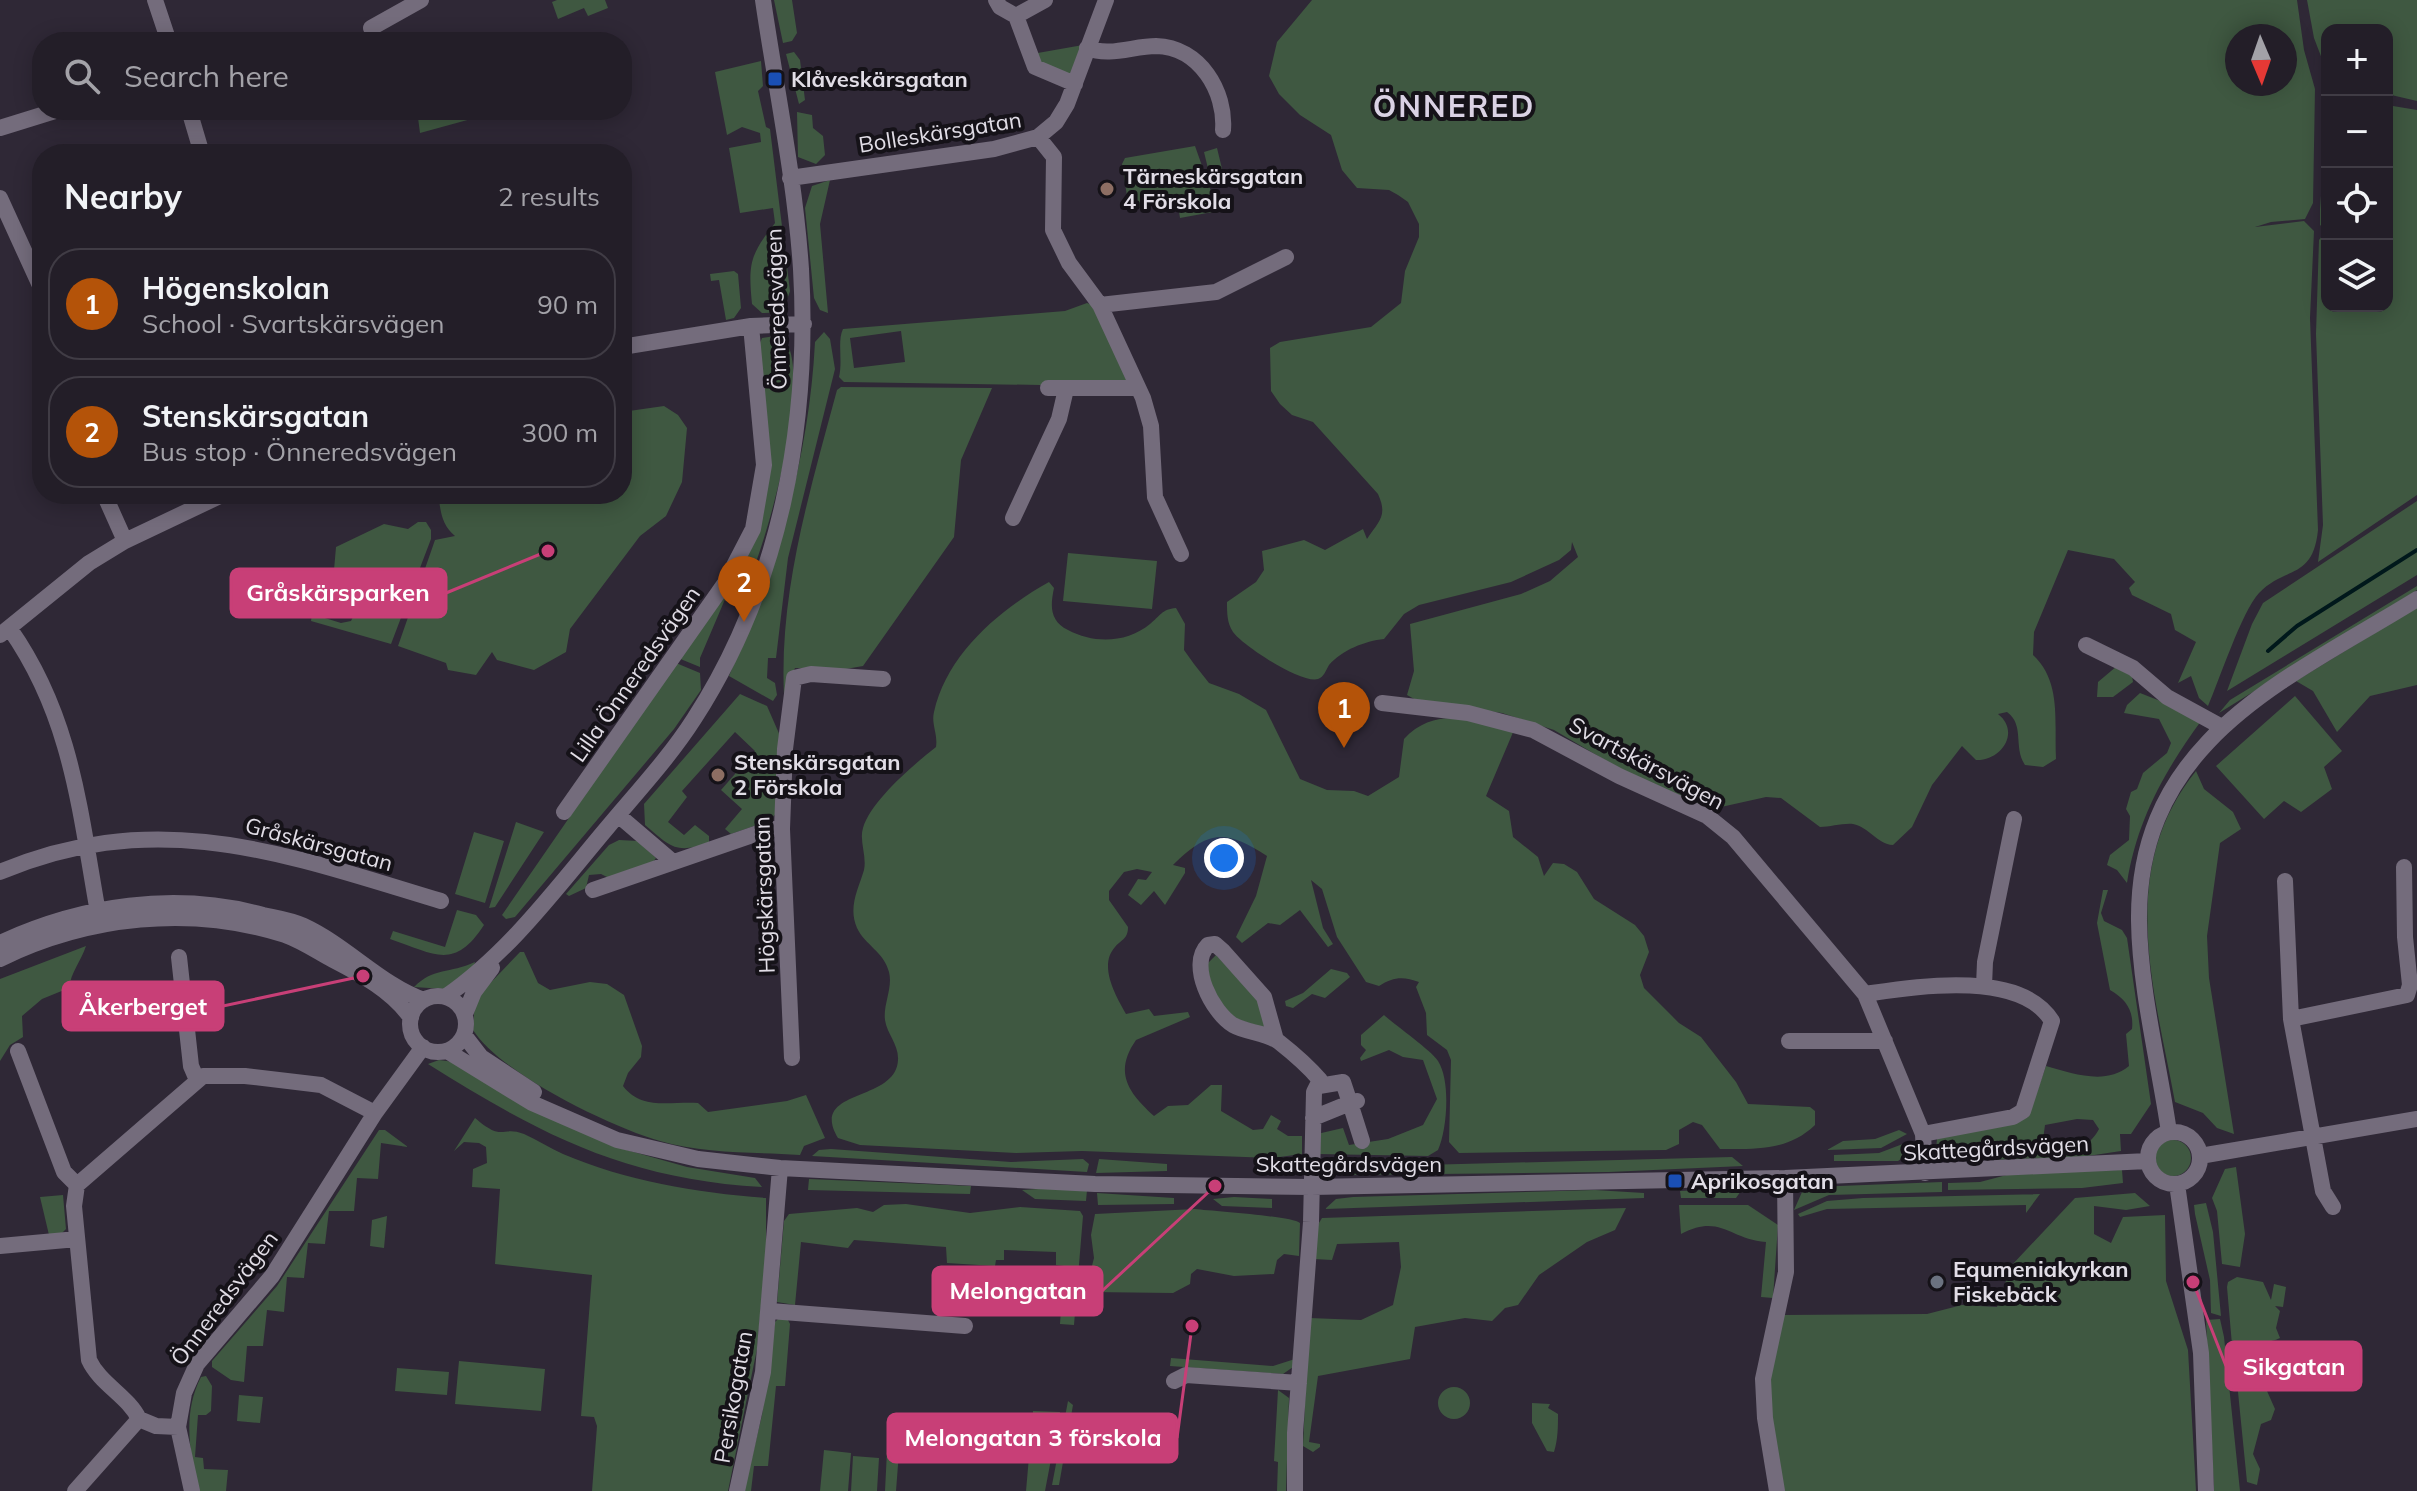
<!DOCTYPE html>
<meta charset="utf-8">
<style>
body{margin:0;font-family:Mulish,sans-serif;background:#2f2b34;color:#f1f3f6}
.controls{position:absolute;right:24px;top:24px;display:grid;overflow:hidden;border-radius:16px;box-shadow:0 4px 20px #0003}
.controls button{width:72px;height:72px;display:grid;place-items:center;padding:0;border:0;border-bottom:2px solid #403c45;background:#231e28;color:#f1f3f6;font:40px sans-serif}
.compass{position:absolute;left:2225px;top:24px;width:72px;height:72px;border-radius:50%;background:#231e28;box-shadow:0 4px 20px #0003;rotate:178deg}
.you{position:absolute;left:1224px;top:858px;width:28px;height:28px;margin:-20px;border:6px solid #fff;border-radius:50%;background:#1a73e8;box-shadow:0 0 0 12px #1a73e833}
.badge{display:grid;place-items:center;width:52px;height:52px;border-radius:50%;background:#b45309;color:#fff;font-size:26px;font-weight:700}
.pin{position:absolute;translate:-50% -66px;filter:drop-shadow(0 2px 4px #0008)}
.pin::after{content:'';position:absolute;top:42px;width:28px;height:24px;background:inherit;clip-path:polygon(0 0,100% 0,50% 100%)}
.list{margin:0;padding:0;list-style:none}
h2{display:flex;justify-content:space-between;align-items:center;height:104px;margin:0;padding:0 32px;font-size:34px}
h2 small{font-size:26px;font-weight:400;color:#a3a2a8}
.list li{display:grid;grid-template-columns:52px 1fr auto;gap:24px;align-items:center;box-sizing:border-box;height:112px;margin:0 16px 16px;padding:0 16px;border:2px solid #403c45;border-radius:32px}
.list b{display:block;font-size:30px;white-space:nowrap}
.list p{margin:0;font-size:26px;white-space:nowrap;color:#a3a2a8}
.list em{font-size:26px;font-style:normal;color:#a3a2a8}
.icon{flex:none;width:44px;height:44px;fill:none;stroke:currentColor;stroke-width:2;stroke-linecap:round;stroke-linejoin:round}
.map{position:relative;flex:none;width:2417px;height:1491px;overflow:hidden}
.search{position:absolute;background:#231e28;box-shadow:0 4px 20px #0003;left:32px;top:32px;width:600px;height:88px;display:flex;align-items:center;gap:20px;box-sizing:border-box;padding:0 28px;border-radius:32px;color:#a3a2a8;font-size:30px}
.panel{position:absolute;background:#231e28;box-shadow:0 4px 20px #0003;left:32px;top:144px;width:600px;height:360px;border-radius:32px}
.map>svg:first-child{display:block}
.green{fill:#3f5841;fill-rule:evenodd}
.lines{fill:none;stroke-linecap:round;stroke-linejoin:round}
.stream{stroke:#00181b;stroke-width:4}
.minor{stroke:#746c7c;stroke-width:16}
.transit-dot{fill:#1a4fb4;stroke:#151218;stroke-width:3}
.education-dot{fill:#8d6e63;stroke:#151218;stroke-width:3}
.worship-dot{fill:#6b7280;stroke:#151218;stroke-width:3}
.labels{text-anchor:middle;stroke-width:8;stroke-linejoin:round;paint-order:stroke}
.poi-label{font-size:22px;font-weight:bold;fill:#e1dde6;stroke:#151218;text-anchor:start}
.street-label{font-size:22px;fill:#e1dde6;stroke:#151218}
.district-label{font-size:30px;font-weight:bold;letter-spacing:2px;fill:#dad2e4;stroke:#151218}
.leader{fill:none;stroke:#c83f77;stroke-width:3}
.callout-dot{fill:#c83f77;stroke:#151218;stroke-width:3}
.callout{fill:#c83f77;stroke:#c83f77;stroke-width:3}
.callout-label{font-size:24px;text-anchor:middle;font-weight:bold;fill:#fff}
</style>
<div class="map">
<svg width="2417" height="1491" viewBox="0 0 2417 1491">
<rect width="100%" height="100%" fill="#2f2836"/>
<path class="green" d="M557,0H605L608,8L588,16L584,8L558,19L552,2Z
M774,0H792L797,33L792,41L783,43Z
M1312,0H2297L2304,50L2315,89L2313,203L2305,219L2271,222L2255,227L2304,221L2314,231L2310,318L2318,530C2313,580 2285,566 2259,593C2242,611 2219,681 2208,706L2199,698L2191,676L2178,683L2196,642L2175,630L2171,614L2132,595L2129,588L2135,582L2114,559L2068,550L2034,632L2033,655C2062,682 2054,722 2056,759L2043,767L2025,765C2013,747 2025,725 2007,712L1998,714C2021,732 2001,761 1976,760L1962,746L1932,785L1912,827L1893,845C1877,844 1869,827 1853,824C1843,823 1830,827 1820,827L1781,798L1766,797L1721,807L1702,805L1632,776L1554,730L1502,713L1416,700L1407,695L1414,671L1410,624L1521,594L1550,581L1578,557L1572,542L1571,550L1559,560L1511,582L1419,605L1404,614L1384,639C1365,641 1342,650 1329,665C1326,670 1324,677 1318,679C1302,684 1243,646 1233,632C1227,623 1227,613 1227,602L1256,582L1264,570L1262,551L1304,540L1325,550L1363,529L1367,539C1379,521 1388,516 1378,494L1313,422L1292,415L1280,404L1271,391L1270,348L1280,342L1371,327L1401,303L1405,271L1419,237V224L1408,202L1398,195L1389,190L1357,188L1342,170L1331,135L1300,115L1279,94L1269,76L1277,42ZM2237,36H2285V84H2237Z
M2307,0H2417V101L2387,94V30H2327V72L2314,38Z
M1083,45L1072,73C1057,75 1042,66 1032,54Z
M794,52L800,60L805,100L799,104L786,54Z
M761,61L763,86L758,91L766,127L770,129L790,291C786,305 778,314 762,313L752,304C748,263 750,255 775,223L773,208L740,213L729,148L761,142L760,133L742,127L727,135L715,72Z
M2387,105L2417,110V495L2318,562L2323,525L2316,334L2319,240L2322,236L2327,238V306H2387Z
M417,110H520L493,113L420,133Z
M797,112L812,115L813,128L823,136L825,155L816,164L798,157Z
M2327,113V229H2325L2320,225V209Z
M1195,146L1218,211L1180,218L1177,199L1129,209L1122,164L1125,158Z
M1217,148L1224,177L1211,181L1204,152Z
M830,180L820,224L828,313L820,310L814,298L805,208L812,186Z
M734,271L738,274L741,308L734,318L726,320L719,280L711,281L710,274Z
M1087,303L1095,306L1127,381L1041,385L844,382L839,377C843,361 837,341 843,329L1065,311ZM901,331L905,362L854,368L850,338Z
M824,332L830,339L835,369L788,558L776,658H768L767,678L775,683L777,695L773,701L729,676C776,568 809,460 815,342Z
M782,335C817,373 765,546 745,591L732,583C784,486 769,452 758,348L762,338Z
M841,387L992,388L961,460L954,537L863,666L840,670L795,668L784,695C779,591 810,491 837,390Z
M664,406L678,415L687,428L682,482L666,516L640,536L570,629L566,652L534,670L497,660L492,652L476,675L448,670L446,663L398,646L435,540L455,536C441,524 441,512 438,494H622V412Z
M2417,501V575L2227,691L2252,624L2263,603Z
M418,522H426L431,530V539L391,644L311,621L312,614L341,623L351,621L359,605L358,595L334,570L336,547L384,524L408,529Z
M1068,553L1157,561L1152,609L1063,601Z
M1049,582L1054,588C1050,607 1050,621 1068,630C1094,644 1127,643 1150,624C1160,616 1162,609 1176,608L1185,624L1184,650L1194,664L1209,683L1239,694L1266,710L1300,779L1327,790L1354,791L1368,796L1399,777L1404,739C1434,706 1475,719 1514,730L1486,796L1509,811L1513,837L1538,857L1544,876L1553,863L1564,864L1577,872L1594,899L1635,925L1644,936L1649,952L1640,975L1644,988L1679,1023L1701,1037L1736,1082L1748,1104L1810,1107L1815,1111V1125C1788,1151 1756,1149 1720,1149L1702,1125L1693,1122L1679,1130V1144L1666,1150L1459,1153L1449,1142L1451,1060L1447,1050L1427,1035L1426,1013L1416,987L1419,982C1403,976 1393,977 1379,986L1366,982L1337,937L1322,889L1311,880L1323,928L1333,944L1328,947L1300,910L1280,925L1268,923L1242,943L1236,937L1256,896L1267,856C1225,829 1209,830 1173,865L1185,868V873L1165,905L1154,891L1141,905L1128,895L1138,879L1146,880L1152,872L1137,869L1124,872L1109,891V900L1128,927C1128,939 1122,939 1115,947C1098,966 1116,996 1126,1014L1149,1009L1154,1016L1188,1012L1190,1017L1136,1040C1113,1073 1129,1093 1154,1116L1168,1106L1188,1105L1211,1085H1222L1221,1111L1253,1130L1263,1129L1271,1115L1281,1121L1277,1129L1288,1136H1302V1154L1272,1158L1082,1151L1016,1153L860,1145L838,1138C808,1088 896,1103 898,1060C899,1045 887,1034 885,1020C883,1004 893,988 889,972C884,952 865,945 857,928C848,907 858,890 864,870C867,856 859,841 863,828C871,801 913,765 936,747C938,734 931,724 934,712C947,654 999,610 1049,582Z
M2417,586V590L2219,713L2230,700Z
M725,592L726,597L700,658V667L678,658Z
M2417,607V685L2370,696L2337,732L2313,691L2296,681Z
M676,663L700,673L701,690L674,729L515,917L506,919L502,915Z
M2117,666L2132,676L2133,682L2113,697H2097L2098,682Z
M2140,693L2201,717V721C2164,772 2137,820 2127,883L2117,870L2107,865L2110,855L2129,840L2130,816L2126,809L2131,792L2137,789L2143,773L2167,753L2171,743L2159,719L2124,713L2127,705Z
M740,694L767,706L781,738L778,812L768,821L731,834L725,829L742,809L721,790L755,751L735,732L682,791L687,797L668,822L684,835L695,825L709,836V843C675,854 671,847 645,825L644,804Z
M2295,696L2342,751L2324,767L2332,789L2301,812L2284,801L2264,819L2216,766Z
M2196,771L2204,789L2233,812L2241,829L2220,843L2207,936L2209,978L2234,1134L2217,1128L2203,1113L2175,1102C2154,988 2116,870 2196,771Z
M516,822L544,832L495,907L489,908Z
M474,832L504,841L485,903L455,894Z
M619,840L638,841L656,858L650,866L611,879L601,874L589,875L586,888L569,896L566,894L609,845Z
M2103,890H2108L2101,913L2104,921L2122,930L2127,938L2151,1104L2131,1134H2120L2121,1151L2081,1157L1953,1161L1936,1150L1937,1139L2028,1117L2046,1066C2072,1073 2105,1086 2129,1066L2126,1034L2132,1029C2134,1011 2126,999 2110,990L2097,923ZM2077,1119L2093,1120L2099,1129C2089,1148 2063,1165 2042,1147L2045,1125Z
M457,910L476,915L484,925C454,971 435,954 390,939L393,931L445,947Z
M86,946C81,961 71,972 69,988L42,999L22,1016L23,1037L10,1045L0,1061V979Z
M520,952H524L538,983L550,990L590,982L607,984L624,995L642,1046L641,1057L628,1073L623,1086C642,1111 671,1101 698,1103L708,1112L787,1101L806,1095L825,1138L804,1146L800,1155C755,1152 704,1154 660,1141C610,1127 500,1073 473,1030L475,999Z
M1216,955L1264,1006V1028L1231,1017L1211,987L1207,964Z
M475,962L474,966L444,989L414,987C434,967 449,974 475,962Z
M1331,969L1347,973L1350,977L1325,998L1312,994L1293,1008L1286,1006L1285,1001L1303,993Z
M1384,1015C1396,1026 1431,1050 1438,1061C1451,1081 1447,1130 1438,1150L1428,1156L1318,1154L1317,1134L1343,1128L1349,1145L1388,1139L1423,1125L1437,1099L1423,1060L1403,1057L1389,1050L1361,1061L1360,1058L1366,1050L1361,1045V1035Z
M439,1060L454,1062L616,1147L687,1167L755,1178L762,1187C626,1179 541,1135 428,1064Z
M475,1118C504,1143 501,1125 524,1134C537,1140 550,1148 563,1154C626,1181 698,1193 766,1198V1252L757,1349L728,1491H592L597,1426L594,1417L581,1416L592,1275L495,1264L500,1189L472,1187L473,1169L487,1163L486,1147L479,1143L464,1142L454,1151Z
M379,1130H385L408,1147L381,1143L378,1179L357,1178L354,1211H329L325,1244L308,1243L304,1278L287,1277L284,1312L267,1310L263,1346H247L244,1382L231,1380L212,1367V1361L277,1286Z
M1899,1130L1907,1134L1881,1148L1827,1150L1843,1141L1875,1139Z
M2155 1158a18 18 0 1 1 36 0a18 18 0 1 1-36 0Z
M1908,1142L1912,1143L1913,1151L1898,1161H1834V1155L1879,1153Z
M831,1149L1011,1162L1083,1159L1089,1164L1087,1172L812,1156L819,1150Z
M1732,1157L1743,1166L1609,1172L1348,1175L1323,1163L1342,1162L1348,1167Z
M1099,1159L1167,1164V1171L1096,1173Z
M2236,1167L2245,1234L2240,1267L2222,1264L2217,1211L2212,1198L2225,1169Z
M2122,1170L2123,1183L2082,1188L1948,1190V1183L1980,1182L2018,1172Z
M809,1179L971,1186L970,1194L808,1190Z
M1942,1182V1192L1829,1195L1794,1210L1802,1192L1813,1187Z
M1054,1188L1087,1190L1086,1201L1035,1199L1022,1190Z
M1743,1188L1736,1198H1681L1680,1191Z
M1595,1190L1644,1193V1198L1325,1209L1336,1199L1353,1197Z
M1097,1193L1174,1198V1204L1098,1205Z
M2135,1193L2150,1206L2126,1210L2094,1206V1234L2111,1243L2123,1217L2165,1215L2166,1281L2188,1350L2196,1491H1782L1771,1408L1770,1374L1782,1315L1927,1314L1962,1305L1997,1307L2011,1266L2075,1198Z
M2040,1194L2026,1213V1205L1827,1209L1800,1217L1798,1214L1827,1201L1863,1198Z
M63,1195L66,1229L62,1233L49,1235L40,1197Z
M1234,1197L1272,1199V1208L1222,1206L1213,1199Z
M2206,1203L2213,1232L2221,1316L2211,1313L2210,1280L2195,1214L2194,1205Z
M906,1204L970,1213L1020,1207L1080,1211L1083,1216L1074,1325L1060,1324L1064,1266L1056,1265V1252L1004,1250V1260H996L995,1266L947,1263L946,1247L854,1240L848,1248L801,1242L795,1305L777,1302L784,1221L789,1214L857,1208L873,1212L884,1205Z
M1679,1205H1748L1778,1225L1773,1298L1761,1297L1766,1242C1729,1239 1720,1213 1681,1234Z
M1626,1208L1615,1230L1587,1242L1539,1275L1518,1305L1505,1308L1492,1321L1465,1318L1415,1327L1410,1359L1318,1376L1309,1442L1320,1444V1447L1313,1452L1303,1446L1309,1318L1361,1320L1393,1305L1401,1267L1399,1242L1337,1244L1332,1260L1314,1259L1317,1226L1322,1218Z
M1195,1209C1212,1211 1291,1216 1300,1223L1299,1256L1284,1254L1277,1260L1274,1274L1234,1276L1197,1269L1191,1274L1190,1284L1173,1293L1091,1292L1087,1285L1094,1258L1091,1235L1095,1214Z
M387,1216L384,1248L370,1246L372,1220Z
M2237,1277L2263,1282L2271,1300L2274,1284L2286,1287L2283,1307L2275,1306L2280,1311L2276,1328L2280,1338C2258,1348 2249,1336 2245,1368L2251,1372L2250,1378L2239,1376L2234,1368L2227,1287L2228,1282Z
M779,1318H787L790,1324L785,1386H776L768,1466H754L751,1491H744L762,1415L775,1322Z
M2220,1319L2224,1337L2240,1491H2214L2206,1320Z
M1171,1358L1273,1366L1295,1359L1293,1367L1283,1374L1170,1366Z
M459,1361L545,1369L541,1411L455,1404Z
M397,1368L449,1372L447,1395L395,1391Z
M206,1376L212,1386L211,1411L206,1415H198L195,1457L203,1458L204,1469L228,1470L226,1491H198C190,1452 182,1414 201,1377Z
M2237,1382L2267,1391L2275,1409L2271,1420L2261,1424L2253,1454L2260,1469L2257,1485L2247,1482Z
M1438 1403a16 16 0 1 1 32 0a16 16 0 1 1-32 0Z
M1278,1390L1289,1398L1286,1491H1277L1278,1462L1274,1461Z
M239,1395L263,1397L260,1423L237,1421Z
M1068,1401L1073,1405L1059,1485H1052Z
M1532,1403L1550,1404L1548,1408L1558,1414C1558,1427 1558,1439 1554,1452L1547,1451L1532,1423Z
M1033,1411L1060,1412L1045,1491H1026Z
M824,1450L851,1453L848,1491H820Z
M887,1451L899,1452L896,1491H885Z
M853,1456L879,1458L877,1491H851Z"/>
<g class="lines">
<path class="stream" d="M2268,651L2297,626L2417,550"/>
<path class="minor" d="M155,0L169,42
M996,0L1000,7L1016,16L1035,67L1075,84
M1016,16L1045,0
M371,28L421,0
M1087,48C1110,57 1133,46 1156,46C1200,47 1226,92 1223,130
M189,110L202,154
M0,128L58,110
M1038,137L1054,157L1053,230L1069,263L1100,305L1143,398L1151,426L1155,497L1181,554
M790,178L994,149L1038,137L1056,122L1067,104L1106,0
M0,198L42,290
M1100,305L1216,292L1286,257
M622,347L751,326L804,324
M1048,388H1138
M104,494L125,541
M1013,518L1059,419L1066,389
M10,629C73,719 80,814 99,918
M0,635L89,563L125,541L224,494
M2086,645L2133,668L2167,697L2220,726
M1382,703L1468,713L1533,730L1619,776L1707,816L1733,837L1865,994L1923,1134L1925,1173
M564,812L725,583L753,529L764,465L751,326
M618,815L673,862
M0,872C159,805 288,855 441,901
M2285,881L2291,1019L2323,1191L2333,1207
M593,890L770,829H782
M0,943C82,905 175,891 263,915C277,918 292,920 304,926C347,946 381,985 424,1000
M179,957L191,1066L197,1080
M0,959C88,916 191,905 285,935C302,941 318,952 333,960C362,975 392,991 411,1018
M1984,986L1985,962L2014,819
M1865,994C1914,987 2020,969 2052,1021L2023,1111L2013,1117L1923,1134
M410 1024a28 28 0 1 1 56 0a28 28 0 1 1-56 0Z
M445,997C509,953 558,886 607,828C637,792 669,758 694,719C780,586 810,425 801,269C795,179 776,89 763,0
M465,1014L474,992L492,968
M2291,1019L2407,995L2410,985L2405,937L2404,867
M464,1035L481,1057L534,1092
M1276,1040L1264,997L1223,951L1215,944L1208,945C1188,965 1212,1012 1233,1025C1247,1033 1266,1032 1279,1042C1293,1053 1308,1066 1320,1080L1314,1092L1311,1222L1295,1433V1491
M1789,1041H1885
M18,1051L64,1172L77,1185
M447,1051L532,1103L617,1140L698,1159L780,1168L1095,1184L1311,1187L1785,1178L2148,1161
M792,1058L782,829L785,749L794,678L811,674L883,679
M1357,1101L1350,1103L1362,1141
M1313,1118L1350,1103L1343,1082L1319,1086
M2148 1158a26 26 0 1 1 52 0a26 26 0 1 1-52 0Z
M2169,1132C2159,1063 2140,991 2139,921C2137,740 2286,680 2417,599
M2200,1156L2417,1119
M2177,1184L2201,1353L2206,1491
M0,1246L77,1239
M770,1311L965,1326
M1174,1381L1186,1375L1299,1383
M139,1419C128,1396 100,1384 89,1360L74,1206L77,1185L203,1076H245L321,1085L375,1113
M178,1427L192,1491
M75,1491L139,1419L156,1426L178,1427L184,1393L197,1364L272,1276L375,1113L423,1047
M737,1491L763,1372L780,1168
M1777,1491L1765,1418L1763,1379L1786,1272L1785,1178"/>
</g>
<g class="transit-dot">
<rect x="767" y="71" width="16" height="16" rx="4"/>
<rect x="1667" y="1173" width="16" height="16" rx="4"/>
</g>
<g class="education-dot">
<circle cx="1107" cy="189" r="8"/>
<circle cx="718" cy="775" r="8"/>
</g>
<circle class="worship-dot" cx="1937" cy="1282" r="8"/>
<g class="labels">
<g class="poi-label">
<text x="791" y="87">Klåveskärsgatan</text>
<text x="1123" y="184">Tärneskärsgatan<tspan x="1123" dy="25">4 Förskola</tspan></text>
<text x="734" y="770">Stenskärsgatan<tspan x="734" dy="25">2 Förskola</tspan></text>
<text x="1691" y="1189">Aprikosgatan</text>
<text x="1953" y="1277">Equmeniakyrkan<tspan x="1953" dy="25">Fiskebäck</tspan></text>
</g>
<g class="street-label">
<text transform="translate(940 132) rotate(-9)" y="8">Bolleskärsgatan</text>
<text transform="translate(776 309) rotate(-92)" y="8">Önneredsvägen</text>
<text transform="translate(635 674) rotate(-55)" y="8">Lilla Önneredsvägen</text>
<text transform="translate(1647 763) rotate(28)" y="8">Svartskärsvägen</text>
<text transform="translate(319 844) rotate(15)" y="8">Gråskärsgatan</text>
<text transform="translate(764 895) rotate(-92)" y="8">Högskärsgatan</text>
<text transform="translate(1996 1148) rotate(-3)" y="8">Skattegårdsvägen</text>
<text x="1349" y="1172">Skattegårdsvägen</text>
<text transform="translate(224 1298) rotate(-53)" y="8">Önneredsvägen</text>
<text transform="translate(733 1397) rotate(-80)" y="8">Persikogatan</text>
</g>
<g class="district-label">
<text x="1454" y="117">ÖNNERED</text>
</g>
</g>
<path class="leader" d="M548 551L446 593M363 976L223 1006M1215 1186L1102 1291M2193 1282L2226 1366M1192 1326L1177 1438"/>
<g class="callout-dot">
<circle cx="548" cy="551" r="8"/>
<circle cx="363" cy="976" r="8"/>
<circle cx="1215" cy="1186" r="8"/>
<circle cx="2193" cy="1282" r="8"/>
<circle cx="1192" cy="1326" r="8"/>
</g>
<g class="callout">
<rect x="231" y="569" width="215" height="48" rx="8"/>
<rect x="63" y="982" width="160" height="48" rx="8"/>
<rect x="933" y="1267" width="169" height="48" rx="8"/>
<rect x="2226" y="1342" width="135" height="48" rx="8"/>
<rect x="888" y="1414" width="289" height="48" rx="8"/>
</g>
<g class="callout-label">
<text x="338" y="601">Gråskärsparken</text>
<text x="143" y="1015">Åkerberget</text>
<text x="1018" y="1299">Melongatan</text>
<text x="2294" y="1375">Sikgatan</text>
<text x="1033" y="1446">Melongatan 3 förskola</text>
</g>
</svg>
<div class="controls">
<button>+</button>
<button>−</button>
<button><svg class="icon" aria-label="locate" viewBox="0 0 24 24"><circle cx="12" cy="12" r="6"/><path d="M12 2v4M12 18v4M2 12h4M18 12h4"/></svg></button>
<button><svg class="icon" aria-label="layers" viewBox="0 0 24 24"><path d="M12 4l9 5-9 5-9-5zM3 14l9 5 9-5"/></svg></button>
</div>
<svg class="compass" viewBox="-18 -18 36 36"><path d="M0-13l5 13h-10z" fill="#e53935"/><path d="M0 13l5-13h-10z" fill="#a3a2a8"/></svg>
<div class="you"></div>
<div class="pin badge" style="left:1344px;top:748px">1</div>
<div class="pin badge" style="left:744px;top:622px">2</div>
<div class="search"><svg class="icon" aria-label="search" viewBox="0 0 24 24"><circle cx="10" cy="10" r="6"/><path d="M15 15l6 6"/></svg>Search here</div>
<section class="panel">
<h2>Nearby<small>2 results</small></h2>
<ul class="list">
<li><span class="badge">1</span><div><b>Högenskolan</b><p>School · Svartskärsvägen</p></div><em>90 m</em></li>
<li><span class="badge">2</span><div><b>Stenskärsgatan</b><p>Bus stop · Önneredsvägen</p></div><em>300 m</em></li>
</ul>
</section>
</div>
